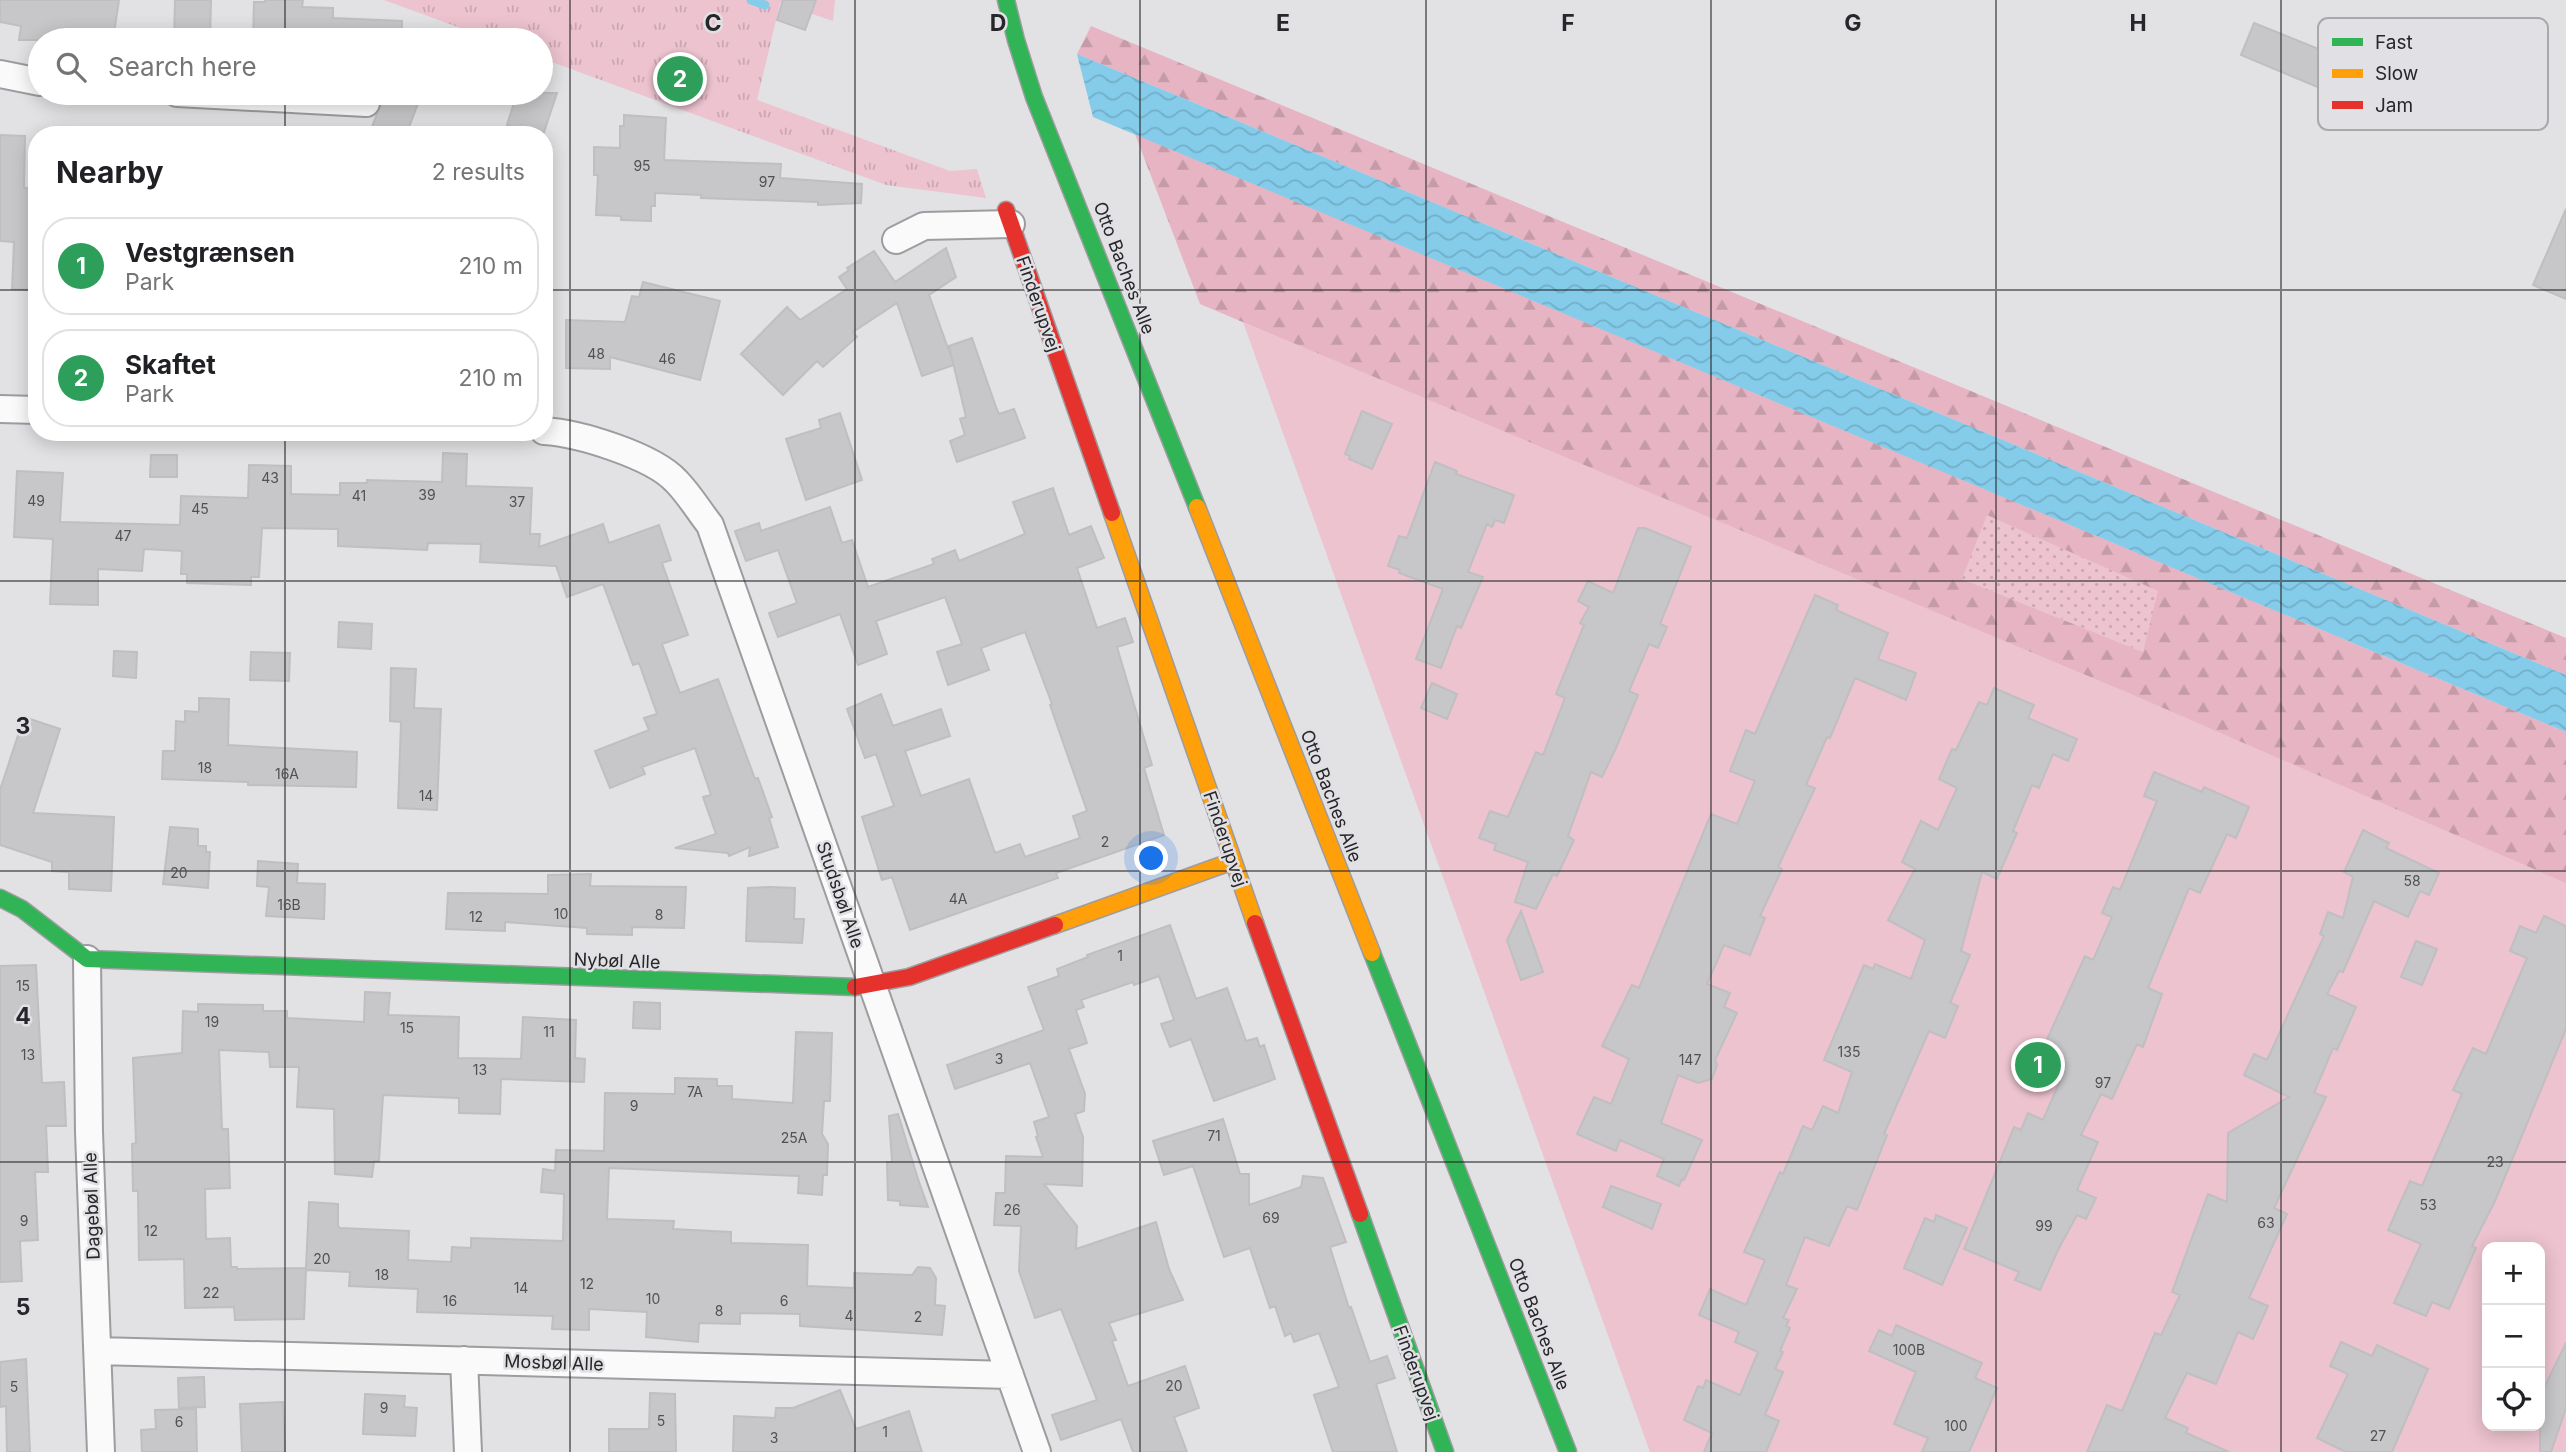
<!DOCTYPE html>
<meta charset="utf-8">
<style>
body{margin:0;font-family:Inter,sans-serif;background:#f2f2f2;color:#202124}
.controls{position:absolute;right:21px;bottom:21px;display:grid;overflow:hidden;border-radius:14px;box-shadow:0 4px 18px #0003}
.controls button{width:63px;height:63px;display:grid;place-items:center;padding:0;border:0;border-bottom:2px solid #e0e0e0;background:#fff;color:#202124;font:35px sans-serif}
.you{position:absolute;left:1152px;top:859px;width:24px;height:24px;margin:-18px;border:5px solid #fff;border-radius:50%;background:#1a73e8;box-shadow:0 0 0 10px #1a73e833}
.badge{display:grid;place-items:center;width:46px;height:46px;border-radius:50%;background:#68676a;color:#fff;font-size:23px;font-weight:700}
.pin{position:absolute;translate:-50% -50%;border:4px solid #fff;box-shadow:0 2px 7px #0006}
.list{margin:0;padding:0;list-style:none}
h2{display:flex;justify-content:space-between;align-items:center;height:91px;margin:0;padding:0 28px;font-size:30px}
h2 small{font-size:23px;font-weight:400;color:#757577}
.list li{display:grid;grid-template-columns:46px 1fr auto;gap:21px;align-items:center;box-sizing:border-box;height:98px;margin:0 14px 14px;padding:0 14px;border:2px solid #e0e0e0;border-radius:28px}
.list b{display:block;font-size:26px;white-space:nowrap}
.list p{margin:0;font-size:23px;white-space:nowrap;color:#757577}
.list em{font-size:23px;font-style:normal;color:#757577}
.icon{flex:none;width:38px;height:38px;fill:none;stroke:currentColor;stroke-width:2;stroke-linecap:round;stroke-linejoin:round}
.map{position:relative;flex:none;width:2566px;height:1452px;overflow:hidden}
.search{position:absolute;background:#fff;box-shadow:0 4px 18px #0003;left:28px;top:28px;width:525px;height:77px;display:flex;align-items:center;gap:18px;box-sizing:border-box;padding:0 24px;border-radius:38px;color:#757577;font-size:26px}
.panel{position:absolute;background:#fff;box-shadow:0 4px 18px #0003;left:28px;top:126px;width:525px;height:315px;border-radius:28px}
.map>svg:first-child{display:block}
.grass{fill:url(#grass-dots)}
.forest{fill:url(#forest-firs);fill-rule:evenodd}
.park{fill:url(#park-tufts)}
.garden{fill:#ecc3cf;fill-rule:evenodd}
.water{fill:url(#water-waves)}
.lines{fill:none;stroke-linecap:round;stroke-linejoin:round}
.stream{stroke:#84ccea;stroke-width:9}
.building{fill:#c7c7c9;stroke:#bfbfc1;stroke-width:2}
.street-casing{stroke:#9d9c9f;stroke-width:30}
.fast-casing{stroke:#9d9c9f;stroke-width:19}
.slow-casing{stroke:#9d9c9f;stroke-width:19}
.jam-casing{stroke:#9d9c9f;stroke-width:19}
.street{stroke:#fbfafb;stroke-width:26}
.fast{stroke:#30b455;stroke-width:16}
.slow{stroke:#ff9f0a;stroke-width:16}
.jam{stroke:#e5322d;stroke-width:16}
.grid{fill:none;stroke:#272628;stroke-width:2;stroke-opacity:0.55}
.labels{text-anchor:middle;stroke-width:5;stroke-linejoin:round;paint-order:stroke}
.number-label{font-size:14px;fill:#515052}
.street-label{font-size:18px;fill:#272628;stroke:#e1e0e5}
.key{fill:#e1e0e5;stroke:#a9a8ac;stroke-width:2}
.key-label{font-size:19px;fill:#272628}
.grid-label{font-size:23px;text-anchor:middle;font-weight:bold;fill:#272628;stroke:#e1e0e5;stroke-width:5;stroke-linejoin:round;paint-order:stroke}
</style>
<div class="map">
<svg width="2566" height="1452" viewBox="0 0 2566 1452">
<defs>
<pattern id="grass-dots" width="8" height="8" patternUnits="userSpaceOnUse" patternTransform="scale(1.75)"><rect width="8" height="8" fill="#ecc3cf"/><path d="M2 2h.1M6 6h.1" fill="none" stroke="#caa7b2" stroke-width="1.8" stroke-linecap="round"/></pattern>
<pattern id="forest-firs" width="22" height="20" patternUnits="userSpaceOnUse" patternTransform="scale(1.75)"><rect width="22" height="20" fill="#e6b4c3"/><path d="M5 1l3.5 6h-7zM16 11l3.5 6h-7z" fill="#c59ba8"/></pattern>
<pattern id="park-tufts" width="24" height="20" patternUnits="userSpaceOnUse" patternTransform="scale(1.75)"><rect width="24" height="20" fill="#ecc3cf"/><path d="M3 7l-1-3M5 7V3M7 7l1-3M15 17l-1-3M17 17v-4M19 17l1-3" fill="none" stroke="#caa7b2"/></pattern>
<pattern id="water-waves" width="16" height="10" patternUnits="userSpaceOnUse" patternTransform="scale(1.75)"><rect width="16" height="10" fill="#84ccea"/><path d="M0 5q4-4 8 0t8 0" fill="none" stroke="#72afc9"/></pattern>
</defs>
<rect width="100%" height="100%" fill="#e2e1e4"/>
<path class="grass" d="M1987,514L2159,591L2143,652L1962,579Z"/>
<path class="forest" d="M1091,26L2566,638V675L1077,54Z
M1135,134L2566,732V884L1200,304ZM1987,515L2158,591L2143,652L1962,579Z"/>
<path class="park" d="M384,0H835L833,21L780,3L757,100L950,171L977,169L986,198L886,185L541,58V40H493Z"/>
<path class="garden" d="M1243,322L2129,693L2566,883V1452H1650ZM2487,1247H2540V1426H2487Z"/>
<path class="water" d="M1077,54L2566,675V732L1093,117Z"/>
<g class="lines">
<path class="stream" d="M751,0L765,5"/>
</g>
<path class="building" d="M0,0H119L113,40H77L48,36V40H19L21,26L0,22Z
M175,0H211L210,40H174Z
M265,0H303L302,7L333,8V18L402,21V40H253L254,2H265Z
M783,0H816L805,30L777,20Z
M2254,23L2341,58L2327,91L2241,55Z
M385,93H422L406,135H394L372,127Z
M517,93H557L543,135H519L521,130L507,125Z
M624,115L666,118L664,160L781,164L780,178L862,184L861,203L818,205V202L701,198V195L655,193V206H651V221L621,220V216L596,215L598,175H594V147L620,148V126H624Z
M0,135L25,136L24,188H37V290L12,289L14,242L0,241Z
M2566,209V299L2533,285Z
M946,248L956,277L929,295L954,365L922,376L897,303L853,332L857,337L823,367L817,361L783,395L741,354L787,307L800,320L847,289L839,277L849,270L847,268L874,251L895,282Z
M643,282L720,301L700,380L610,357V369L566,368V320L625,322L632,296L639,297Z
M972,338L996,407L999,414L1014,409L1025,438L957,462L950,441L965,435L960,419L966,417L949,346Z
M1362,411L1392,424L1372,469L1349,459L1350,456L1345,454Z
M840,413L862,480L806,500L786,439L821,428L819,420Z
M443,453L467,454L466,486L532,488L530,534H540L539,547L603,524L609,543L659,525L671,560L662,563L688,635L662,644L680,693L718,679L755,779L758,778L772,817L769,818L778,847L749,856L750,847L729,856L728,853L675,848L716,834L703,797L711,795L695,748L642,767L645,774L610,788L595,751L649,730L644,718L657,714L639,663L633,665L603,584L567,597L556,566L480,562L481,544L428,543L427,550L338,546V529L262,528L259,577H251V585L187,583V574H181L182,551L144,549L142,571L98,569V605L50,604L53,539L14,537L17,471L63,473L60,522L180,525L181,496L248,498L249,465L291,466V494L340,495V483H367V480L442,482Z
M151,455H177V477H150Z
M1435,462L1457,471L1456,474L1514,495L1504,523L1495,520L1492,527L1487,524L1468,572L1483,577L1461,628L1457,626L1441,668L1416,659L1443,589L1399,573L1400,570L1388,566L1399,536L1407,538Z
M1053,488L1069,535L1091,526L1104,558L1077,568L1097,628L1125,618L1133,642L1117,647L1152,765L1144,768L1164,835L1056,873L1058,878L910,930L892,877L882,880L862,817L894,806L876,754L865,758L847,709L881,694L893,726L941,709L950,736L905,751L921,796L969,779L995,853L1020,844L1025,857L1080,838L1073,816L1087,811L1050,705L1052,704L1025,632L981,648L989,670L948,685L937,652L962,644L945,597L876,621L887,654L858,665L840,614L778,637L769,613L797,603L778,550L746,561L735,531L759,523L761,531L830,507L842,543L852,540L868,587L934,564L932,559L955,550L959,561L1025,534L1013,502Z
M1638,528H1645L1691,547L1660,624L1667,627L1658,648L1649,644L1629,691L1638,695L1616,748L1602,777L1591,772L1568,836L1574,840L1557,876L1553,874L1536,909L1515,902L1528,862L1494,850L1496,844L1479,838L1490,811L1508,817L1536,752L1543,755L1565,698L1556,694L1584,625L1580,623L1589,607L1578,601L1588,581L1613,593Z
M1815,595L1838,605L1836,610L1888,633L1878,659L1916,673L1906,700L1855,678L1830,738L1827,737L1806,785L1815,788L1778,867L1782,869L1760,916L1765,918L1750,955L1724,945L1707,984L1730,993L1724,1007L1737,1013L1715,1060L1717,1065L1712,1079L1698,1083L1678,1075L1661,1123L1702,1140L1684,1180L1682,1179L1679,1186L1657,1176L1664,1159L1620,1140L1616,1151L1577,1134L1594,1097L1611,1104L1629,1059L1602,1046L1632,985L1639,988L1711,814L1737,824L1755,781L1730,771L1746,730L1755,734Z
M339,622L372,624L371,649L338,647Z
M114,651L137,652L136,678L113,676Z
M251,652L290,653L289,681L250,680Z
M391,668L416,669L414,708L441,709L437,810L398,808L401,722L390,721Z
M1432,683L1457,694L1447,719L1421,708Z
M1994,688L2034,705L2028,718L2077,739L2068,761L2053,754L2039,788L2032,785L2013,831L2017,833L1997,879L1982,872L1961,951L1970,955L1950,1003L1958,1006L1945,1038L1929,1031L1884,1134L1887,1135L1857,1210L1847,1206L1829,1246L1805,1237L1786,1285L1797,1289L1783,1318L1789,1320L1786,1326L1790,1328L1780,1351L1783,1352L1775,1369L1783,1372L1765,1415L1779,1421L1766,1452H1704L1712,1433L1684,1420L1698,1386L1703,1388L1706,1380L1740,1395L1758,1352L1735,1342L1739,1332L1699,1315L1710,1289L1746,1305L1765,1260L1744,1252L1780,1172L1783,1174L1803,1126L1812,1130L1823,1106L1838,1113L1852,1072L1824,1060L1864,965L1873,969L1875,964L1911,979L1925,940L1888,920L1915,869L1902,862L1921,821L1938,830L1957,788L1939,779L1952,749L1956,750L1979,702L1987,705Z
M199,698L229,699L228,745L357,752L356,787L248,785V782L162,779L163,751H175L176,721L185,722V711L199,712Z
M24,717L60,729L33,813L114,817L111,891L69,889V872L52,871V862L0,845V790Z
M2154,772L2202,792L2204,787L2249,807L2236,838L2227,834L2200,893L2189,888L2148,988L2162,994L2143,1047L2137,1044L2112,1099L2101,1094L2081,1135L2098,1142L2077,1190L2096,1198L2086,1219L2077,1215L2059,1248L2040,1290L2015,1280L2019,1272L1964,1249L2014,1127L2021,1130L2028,1113L2043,1120L2060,1081L2034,1068L2085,956L2093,960L2112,917L2102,913L2113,887L2120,890L2157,801L2144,796Z
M170,827L198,829V846H206V852H210L208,888L163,884Z
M2363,830L2389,843L2386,848L2439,873L2429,895L2420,891L2408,917L2374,901L2343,972L2339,971L2327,994L2356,1007L2337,1050L2333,1048L2314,1093L2326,1097L2274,1208L2287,1214L2249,1298L2268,1306L2253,1339L2238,1332L2216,1384L2187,1373L2165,1418L2188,1428L2186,1433L2229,1452H2087L2107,1405L2122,1411L2155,1333L2161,1335L2180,1295L2172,1292L2208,1194L2227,1202L2228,1133L2289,1097L2244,1075L2254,1054L2267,1060L2324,936L2320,934L2328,912L2343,918L2353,877L2344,872Z
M258,861L298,864L297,883L325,884L324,919L266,916L269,887L257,886Z
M591,874L590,886L686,887L684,928L632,927V935L587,934V928L505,922V931L446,929L448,893L548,894V875Z
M770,887L795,888L794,919H804L802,943L746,941L748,888Z
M1521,911L1543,972L1521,980L1507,940Z
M2544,916L2566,926V1029L2495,1201L2472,1246L2476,1248L2449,1309L2432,1302L2426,1316L2394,1303L2421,1244L2388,1230L2410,1181L2422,1186L2462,1094L2453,1090L2473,1048L2486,1054L2527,958L2510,951L2520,926L2536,933Z
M1170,925L1196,999L1227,988L1246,1041L1257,1038L1260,1047L1264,1045L1275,1079L1214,1101L1191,1039L1170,1047L1161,1024L1174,1020L1159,976L1134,985L1133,982L1081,1000L1084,1007L1076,1010L1087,1043L1069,1049L1085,1094L1084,1111L1075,1114L1083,1137L1082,1186L1044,1184L1077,1226L1076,1249L1156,1222L1169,1269L1183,1300L1109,1323L1116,1340L1112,1341L1128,1386L1185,1366L1199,1408L1174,1417L1187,1452H1133L1121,1419L1061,1440L1052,1415L1097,1400L1061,1309L1035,1318L1019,1271L1021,1226L994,1225L996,1193H1005L1006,1156L1043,1157L1036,1137L1038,1136L1034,1122L1049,1117L1030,1063L955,1089L947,1065L1044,1030L1028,987L1059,976L1057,969L1088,957L1087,955Z
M2416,941L2437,949L2422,985L2401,977Z
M36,965L42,1083L64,1082L66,1126H46L48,1172H35L38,1240L20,1241L22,1281L0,1282V966Z
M365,992L390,993L388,1015L459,1017L458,1058L521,1059L523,1017L576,1020L575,1058L585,1059L584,1082L501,1079L500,1114L459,1113V1098L383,1095L379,1161H374L372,1177L335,1174L334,1109L297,1107L299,1067H270L269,1052L219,1050L222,1129H228L230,1188L205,1189L206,1239L230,1238L231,1267H237V1269L306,1268L309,1202L338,1204V1226L340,1228L409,1231L408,1260L451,1262L452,1247L471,1248V1238L563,1241L564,1194L541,1192L543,1169L555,1171L556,1150L604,1151L605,1093L675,1094V1078L717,1079V1086H732V1099L793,1103L796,1032L832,1033L830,1101H824L822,1134L828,1144L827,1175H823L822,1195L798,1193L799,1176L609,1168L607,1219L674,1221L673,1229L731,1232V1243L808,1245L807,1286L854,1288V1273L912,1275L918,1267L930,1268L936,1278L935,1305L945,1306L942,1335L800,1326V1314L740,1313V1324L699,1323L698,1342L646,1337L647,1312L589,1309V1330L552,1329L553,1316L417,1312L418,1289L349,1286L350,1272L306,1270L304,1319L235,1320L234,1307L185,1308L184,1259L139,1260L138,1191H133L132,1144L136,1143L133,1058L182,1053L183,1011L198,1012V1004L263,1005V1011H287V1018L364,1022Z
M634,1002L660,1003V1029L633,1028Z
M898,1114L918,1179L928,1207L900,1205V1201L888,1200L887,1162H892L889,1116Z
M1223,1119L1240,1174H1249V1205L1301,1187L1303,1176L1323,1178L1346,1242L1330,1247L1349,1308L1351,1307L1370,1362L1387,1356L1395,1378L1376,1384L1397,1452H1333L1314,1395L1339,1387L1319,1333L1294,1342L1291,1333L1285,1336L1275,1306L1270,1308L1250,1248L1224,1257L1193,1166L1164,1175L1153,1141Z
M1611,1186L1661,1204L1652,1229L1603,1207Z
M1936,1215L1967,1228L1942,1285L1904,1268L1925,1218L1934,1222Z
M1896,1325L1982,1363L1975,1378L1997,1388L1969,1452H1922L1928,1438L1894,1424L1916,1372L1869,1351L1879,1330L1892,1336Z
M2341,1342L2372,1356L2377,1345L2428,1369L2392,1452H2346L2317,1438L2348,1374L2330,1366Z
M2566,1343V1408L2551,1452H2540V1396Z
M26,1359L30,1452H7L6,1406L0,1407V1362Z
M204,1377L205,1407L179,1408L178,1378Z
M840,1390L856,1429L909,1411L922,1452H733L734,1416L775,1418L776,1408H793Z
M650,1393L675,1394L676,1452H609V1429H649Z
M365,1394L405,1396L404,1407L417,1408L415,1436L363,1434Z
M283,1402L285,1452H242L240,1404Z
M196,1409L197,1452H142L141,1430L156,1429L155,1410Z"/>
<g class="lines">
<g class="street-casing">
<path id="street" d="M0,74L40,82
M177,93L366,103
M896,240L924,226L1011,224
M0,409L37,410
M544,431C579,433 653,456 676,481C689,494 699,511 710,525L1037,1452
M87,959L89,1132L101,1452
M98,1351L1010,1375
M464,1360L468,1452"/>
</g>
<g class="fast-casing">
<path id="fast" d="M1006,0L1016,40L1034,97L1197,507
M0,898L22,909L87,959L855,987
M1372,953L1568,1452
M1360,1214L1445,1452"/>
</g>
<g class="slow-casing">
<path id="slow" d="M1197,507L1372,953
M1112,513L1255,923
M1055,925L1233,861"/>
</g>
<g class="jam-casing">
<path id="jam" d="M1006,210L1112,513
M1255,923L1360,1214
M855,987L909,977L1055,925"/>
</g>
<use href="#street" class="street"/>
<use href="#fast" class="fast"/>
<use href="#slow" class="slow"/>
<use href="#jam" class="jam"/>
</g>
<path class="grid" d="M285,0V40M570,0V1452M855,0V1452M1140,0V1452M1426,0V1452M1711,0V1452M1996,0V1452M2281,0V1452M285,93V135M0,290H37M544,290H2566M285,432V1452M0,581H2566M0,871H2566M0,1162H2566"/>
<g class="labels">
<g class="number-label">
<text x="642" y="171">95</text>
<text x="767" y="187">97</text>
<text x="596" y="359">48</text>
<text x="667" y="364">46</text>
<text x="270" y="483">43</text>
<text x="427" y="500">39</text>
<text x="359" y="501">41</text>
<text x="36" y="506">49</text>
<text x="517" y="507">37</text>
<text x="200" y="514">45</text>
<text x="123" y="541">47</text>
<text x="205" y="773">18</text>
<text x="287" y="779">16A</text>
<text x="426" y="801">14</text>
<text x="1105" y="847">2</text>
<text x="179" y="878">20</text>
<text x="2412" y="886">58</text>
<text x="958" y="904">4A</text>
<text x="289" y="910">16B</text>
<text x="561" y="919">10</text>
<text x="659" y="920">8</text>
<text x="476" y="922">12</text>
<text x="1120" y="961">1</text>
<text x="23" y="991">15</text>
<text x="212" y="1027">19</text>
<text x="407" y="1033">15</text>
<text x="549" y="1037">11</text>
<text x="1849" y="1057">135</text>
<text x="28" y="1060">13</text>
<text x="999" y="1064">3</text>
<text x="1690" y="1065">147</text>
<text x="480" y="1075">13</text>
<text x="2103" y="1088">97</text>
<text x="695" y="1097">7A</text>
<text x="634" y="1111">9</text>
<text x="1214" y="1141">71</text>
<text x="794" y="1143">25A</text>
<text x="2495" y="1167">23</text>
<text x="2428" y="1210">53</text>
<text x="1012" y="1215">26</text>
<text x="1271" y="1223">69</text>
<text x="24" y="1226">9</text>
<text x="2266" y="1228">63</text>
<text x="2044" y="1231">99</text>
<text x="151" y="1236">12</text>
<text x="322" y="1264">20</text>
<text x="382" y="1280">18</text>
<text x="587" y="1289">12</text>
<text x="521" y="1293">14</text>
<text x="211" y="1298">22</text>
<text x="653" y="1304">10</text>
<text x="450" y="1306">16</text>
<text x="784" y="1306">6</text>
<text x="719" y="1316">8</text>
<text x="849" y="1321">4</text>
<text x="918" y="1322">2</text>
<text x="1909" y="1355">100B</text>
<text x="1174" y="1391">20</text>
<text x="14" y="1392">5</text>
<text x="384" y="1413">9</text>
<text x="661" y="1426">5</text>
<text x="179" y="1427">6</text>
<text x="1956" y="1431">100</text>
<text x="885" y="1437">1</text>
<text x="2378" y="1441">27</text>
<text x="774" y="1443">3</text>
</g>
<g class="street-label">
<text transform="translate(1124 268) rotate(69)" y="6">Otto Baches Alle</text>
<text transform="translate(1038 304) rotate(71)" y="6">Finderupvej</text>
<text transform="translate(1331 796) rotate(69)" y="6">Otto Baches Alle</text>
<text transform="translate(1225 839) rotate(71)" y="6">Finderupvej</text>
<text transform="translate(840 895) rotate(71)" y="6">Studsbøl Alle</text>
<text transform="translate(617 961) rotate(2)" y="6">Nybøl Alle</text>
<text transform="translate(92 1206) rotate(-92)" y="6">Dagebøl Alle</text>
<text transform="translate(1539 1324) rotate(69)" y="6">Otto Baches Alle</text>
<text transform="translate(554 1363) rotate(2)" y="6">Mosbøl Alle</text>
<text transform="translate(1416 1373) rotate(70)" y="6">Finderupvej</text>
</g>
</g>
<rect x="2318" y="18" width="230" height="112" rx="10" class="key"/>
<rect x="2332" y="38" width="31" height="8" fill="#30b455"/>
<rect x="2332" y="69" width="31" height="9" fill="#ff9f0a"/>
<rect x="2332" y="101" width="31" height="8" fill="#e5322d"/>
<g class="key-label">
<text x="2375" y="49">Fast</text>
<text x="2375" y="80">Slow</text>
<text x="2375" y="112">Jam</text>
</g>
<g class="grid-label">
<text x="713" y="31">C</text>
<text x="998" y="31">D</text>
<text x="1283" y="31">E</text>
<text x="1568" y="31">F</text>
<text x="1853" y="31">G</text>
<text x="2138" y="31">H</text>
<text x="23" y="734">3</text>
<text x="23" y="1024">4</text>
<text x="23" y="1315">5</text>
</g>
</svg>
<div class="controls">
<button>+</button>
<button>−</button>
<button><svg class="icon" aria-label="locate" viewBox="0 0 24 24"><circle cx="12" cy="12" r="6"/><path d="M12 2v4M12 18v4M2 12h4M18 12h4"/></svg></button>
</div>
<div class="you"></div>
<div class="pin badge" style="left:2038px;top:1065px;background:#2e9e5b">1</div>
<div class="pin badge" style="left:680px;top:79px;background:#2e9e5b">2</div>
<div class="search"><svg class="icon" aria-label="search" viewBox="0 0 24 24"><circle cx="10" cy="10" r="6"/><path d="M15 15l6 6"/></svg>Search here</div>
<section class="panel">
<h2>Nearby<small>2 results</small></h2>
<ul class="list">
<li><span class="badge" style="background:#2e9e5b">1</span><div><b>Vestgrænsen</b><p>Park</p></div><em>210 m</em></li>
<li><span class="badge" style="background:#2e9e5b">2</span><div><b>Skaftet</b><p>Park</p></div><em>210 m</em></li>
</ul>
</section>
</div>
